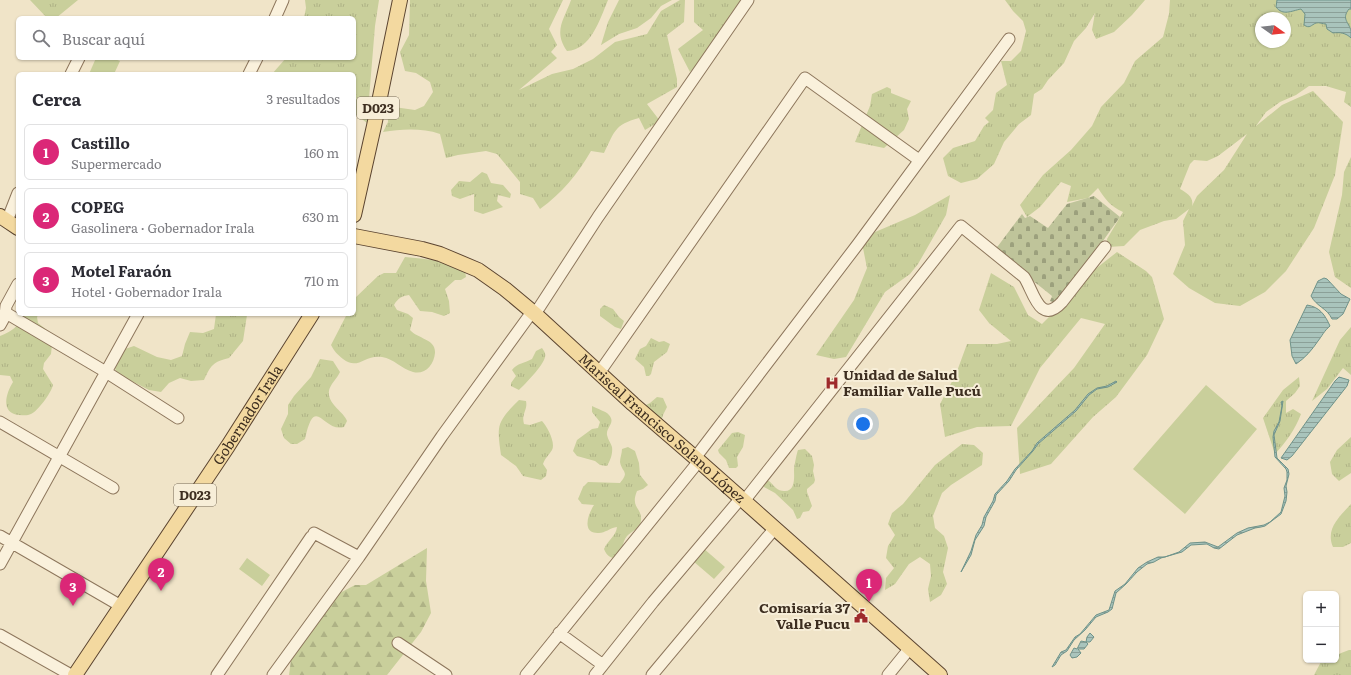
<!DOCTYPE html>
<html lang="es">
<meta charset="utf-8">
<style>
body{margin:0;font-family:Literata,serif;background:#f2f2f3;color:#2b2b33}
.controls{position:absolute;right:12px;bottom:12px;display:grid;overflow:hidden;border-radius:6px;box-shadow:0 1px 3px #0004}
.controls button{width:36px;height:36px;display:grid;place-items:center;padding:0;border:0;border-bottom:1px solid #e1e1e2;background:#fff;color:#2b2b33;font:20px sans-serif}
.compass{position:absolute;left:1255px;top:12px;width:36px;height:36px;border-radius:50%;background:#fff;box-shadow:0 1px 3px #0004;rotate:105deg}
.you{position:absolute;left:863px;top:424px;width:14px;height:14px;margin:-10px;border:3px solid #fff;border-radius:50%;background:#1a73e8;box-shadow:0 0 0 6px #1a73e833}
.badge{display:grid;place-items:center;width:26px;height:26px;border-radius:50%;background:#db2777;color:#fff;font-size:13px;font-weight:700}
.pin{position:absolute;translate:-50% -33px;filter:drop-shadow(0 1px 2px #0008)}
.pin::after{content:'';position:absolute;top:21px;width:14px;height:12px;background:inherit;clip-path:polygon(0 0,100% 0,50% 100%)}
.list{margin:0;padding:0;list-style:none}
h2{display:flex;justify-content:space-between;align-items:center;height:52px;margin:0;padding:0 16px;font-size:17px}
h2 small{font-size:13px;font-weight:400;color:#7c7c81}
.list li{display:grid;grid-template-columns:26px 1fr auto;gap:12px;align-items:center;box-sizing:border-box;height:56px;margin:0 8px 8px;padding:0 8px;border:1px solid #e1e1e2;border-radius:6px}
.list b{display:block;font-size:15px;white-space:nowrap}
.list p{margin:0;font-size:13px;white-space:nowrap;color:#7c7c81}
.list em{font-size:13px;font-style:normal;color:#7c7c81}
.icon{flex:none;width:22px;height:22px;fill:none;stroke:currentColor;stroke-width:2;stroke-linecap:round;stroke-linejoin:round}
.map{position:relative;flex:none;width:1351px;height:675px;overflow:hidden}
.search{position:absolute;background:#fff;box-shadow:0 1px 3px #0004;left:16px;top:16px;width:340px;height:44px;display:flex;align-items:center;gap:10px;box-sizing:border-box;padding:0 14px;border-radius:6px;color:#7c7c81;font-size:15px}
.panel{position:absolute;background:#fff;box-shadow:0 1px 3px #0004;left:16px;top:72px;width:340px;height:244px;border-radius:6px}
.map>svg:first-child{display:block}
.grass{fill:url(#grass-tufts);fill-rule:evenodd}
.forest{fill:url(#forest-firs)}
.cemetery{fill:url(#cemetery-stones)}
.pitch{fill:#c9cf9b}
.water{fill:url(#water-rules);stroke:#6f938a}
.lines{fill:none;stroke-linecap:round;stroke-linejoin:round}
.minor-casing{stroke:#8d765c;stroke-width:13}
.major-casing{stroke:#5b4430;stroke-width:16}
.minor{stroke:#faf1dc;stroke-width:11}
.major{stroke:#f3d9a0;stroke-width:14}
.labels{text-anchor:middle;stroke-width:4;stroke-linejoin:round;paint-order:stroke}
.shield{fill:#f7eed8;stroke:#756857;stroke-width:1}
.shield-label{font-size:13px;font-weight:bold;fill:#3d2e20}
.poi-label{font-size:14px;font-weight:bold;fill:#3d2e20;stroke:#f7eed8;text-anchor:start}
.street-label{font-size:14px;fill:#3d2e20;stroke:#f7eed8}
</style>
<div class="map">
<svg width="1351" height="675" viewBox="0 0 1351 675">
<defs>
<pattern id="grass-tufts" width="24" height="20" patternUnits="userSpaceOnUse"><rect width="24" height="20" fill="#c9cf9b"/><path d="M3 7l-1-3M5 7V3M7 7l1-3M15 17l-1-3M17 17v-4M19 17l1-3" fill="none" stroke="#aeb285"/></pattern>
<pattern id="forest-firs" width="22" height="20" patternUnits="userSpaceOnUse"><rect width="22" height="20" fill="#c9cf9b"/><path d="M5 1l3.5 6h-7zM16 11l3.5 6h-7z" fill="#aeb285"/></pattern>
<pattern id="cemetery-stones" width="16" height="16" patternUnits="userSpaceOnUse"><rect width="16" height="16" fill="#bfc49a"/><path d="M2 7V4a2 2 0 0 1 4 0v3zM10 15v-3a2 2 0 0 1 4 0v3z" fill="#9ca07d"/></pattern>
<pattern id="water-rules" width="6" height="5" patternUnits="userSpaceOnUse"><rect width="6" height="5" fill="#a9c4bc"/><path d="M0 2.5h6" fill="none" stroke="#8ba098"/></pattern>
</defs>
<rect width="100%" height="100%" fill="#f0e4c8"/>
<path class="grass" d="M30,0H78L56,18H47Z
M305,0H379L375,26L367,123L354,113V74H272L286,58H354V18H304L306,8Z
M410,0H563L549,29L557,45L551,52L557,58L519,90L552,74L573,69L593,59L615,42L647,34L661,11L680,0H685L684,22L667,35L677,79V87L647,104L660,121L645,130L639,118C614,125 615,131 604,153L591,151C577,175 562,193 540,209L533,198L520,194V182L497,154L486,151L458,155L446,158L440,134C422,128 402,129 383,132L388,122L387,106L415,110L424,106L433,92L430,82L416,73L405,71L400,52L409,35Z
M571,0H608C600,19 591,50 567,51C553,31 564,20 571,0Z
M619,0H672L661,6L651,18L637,28L619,34L601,45L608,22Z
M694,0H741C726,18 718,41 704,59C700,64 694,68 690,72L678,49L703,30L694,22Z
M1005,0H1145L1132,15L1114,32L1096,39L1092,30L1095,13L1086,28L1074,41L1064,63L1048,80L1042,89L1034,94L1031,115L1019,124L1004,142L994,164L977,179L961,183L948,176L943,158L953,148L975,141L984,126L989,122L985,118L993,110L996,93L1007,85L1001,61H1011L1021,51L1026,31L1023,21L1013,11Z
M1170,0H1351V107L1344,102L1346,92L1326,86H1309L1296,95L1280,102L1266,112L1256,126L1282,105L1313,91L1343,122L1335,175L1314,228L1286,271L1265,292L1240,306L1215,303L1189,288L1173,274L1185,245L1183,221L1189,209L1176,219L1164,221L1140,230L1124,246L1108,247L1107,239L1123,212C1110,206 1105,199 1098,188L1088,198L1067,202L1071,186L1061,182L1040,207L1027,217L1020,205L1043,175L1071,150L1092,126L1101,107L1124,83L1135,61L1163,37L1169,14ZM1261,18H1285V42H1261ZM1247,134L1224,170L1197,196L1192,206C1194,197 1187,193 1180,189L1190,164L1194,160L1207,161L1218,156Z
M887,87L891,89V93L911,101L907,109L909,119L904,130L884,148L855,142L870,106L872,94Z
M1351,157V288L1335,277L1329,252L1342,195L1344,172Z
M482,172L487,174L491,183L503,185L511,194L510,198L498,195L497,201L503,207L483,214L474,211V194L460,199L452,196L451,190L459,181L470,182Z
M950,195L946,215L918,264L910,274L885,292L846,357L834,359L816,355L854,300L867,268L861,238L915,215Z
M1117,252L1146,271L1152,277L1164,319L1147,355L1116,397L1093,417L1051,464L1020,474L1017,428L1074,368L1105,324L1081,318L1040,368L1011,426L977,427L945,437L940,404L956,374L967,344H997L1011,341L989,323L979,310L991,273L1014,287L1028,315L1042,324L1068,298L1089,274Z
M405,257C426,259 446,260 465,271L466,277L461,280H455L445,289L449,301L450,313L444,316L432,312L420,311L409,295C402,296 398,298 394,305L397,310L408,314L413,318L410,330C418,339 436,339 435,353C434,365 425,375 413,372C402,369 394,359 382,357C365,354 358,371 343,359C337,354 334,351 331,345L347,314H354V299L378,276L384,273H396Z
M604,305L613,309L619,317L624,321L621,329L615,327L600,316V309Z
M23,314H39L37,317L38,323L53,335L51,354L44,363L43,369L53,385C51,393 38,411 31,414C27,416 23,415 19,415C0,413 6,393 13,382L10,376L0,375V336C14,330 17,328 23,314Z
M216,314H247V315L243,341L229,358C213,362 211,365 204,380L191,381L180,378L169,383L161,392L149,390L116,373L114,360L122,350L134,346L157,357L171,360L182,356L185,344L190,332L203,333L214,329Z
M1351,327V375L1343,368L1327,389L1312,401L1340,340Z
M651,338L659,342L664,341L670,344L667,352L654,362L651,374L649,376H646L644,367L635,359L640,349L646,346Z
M542,348C544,351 546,353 545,357C543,366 526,383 519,390L511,386V383L516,376L512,370C517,363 525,363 532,359L536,351Z
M320,359L333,361L340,372C338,377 329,386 329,391C327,404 344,412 347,421L344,427C323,433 315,392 305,439L297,444H291L284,438L281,429L288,414V405L294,396L311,377Z
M1299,377L1300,386L1295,393L1286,401V413L1293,409L1301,414C1295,430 1286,442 1275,454L1263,418L1283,390Z
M657,397L663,398L667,407L663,415L661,422L644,406L650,403Z
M519,400L526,401C528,410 521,414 524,424L530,425L542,421C547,426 556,443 552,450C549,455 545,458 543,464L547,470L546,476L541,480L523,476L516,466L501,455C500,447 498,437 499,429C500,418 512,407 519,400Z
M592,406C597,409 606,411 609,415C616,423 606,427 607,435C608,440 611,443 612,447C613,454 610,461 607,466L600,465L595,461L577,456L573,451L577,440L592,429L598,428L600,422L592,412Z
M738,432L745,435L743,447L737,457L738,466L736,468H729L726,460L719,453L718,450L732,433Z
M1351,437V473L1339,481L1332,474L1330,462L1337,450Z
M962,444L974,445L983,453L982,465L951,485L942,493L933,516L935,528L944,536L948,548L943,572L947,584L941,595L930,602L928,589L931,576L930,564L920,557L909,564L895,584L885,590L886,578L894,568L886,558L888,546L895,535L888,524L892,513L903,504L935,465Z
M628,447L635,451L639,463L640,475L648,485L643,489L637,491C630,508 642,507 641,520C641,528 632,531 627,536C621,543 624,552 618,559C610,558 607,556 604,549C608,540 616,536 617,527C610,528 605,533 599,533C581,534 588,514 594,505L582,504L578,499L583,487L588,482L620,483C630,471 622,473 620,462C620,458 622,453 622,449Z
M805,449L812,456L814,465L813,471L815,480L814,483L807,489V492L812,506L809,511L803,512L800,518L797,519L793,510L775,493L764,487V483L766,481H769C772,483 773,486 776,488C778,490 781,491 784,491C796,492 794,476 794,469C794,467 797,452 798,450Z
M1351,504V543L1343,547H1333C1325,529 1340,516 1351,504Z
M1349,650H1351V675H1314L1322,660H1336V655Z"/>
<path class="forest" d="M427,548L426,581L431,613L421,632L387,675H289L293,645L317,605L355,585H366Z"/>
<path class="cemetery" d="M1094,196L1120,217L1058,304L1050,301L1052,296L995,250L1022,214L1025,218L1030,216L1048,228L1067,204Z"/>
<path class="pitch" d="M96,58H112L120,61L114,74H89Z
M1206,385L1257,429L1185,514L1133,469Z
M703,548L725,567L714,579L693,561Z
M247,558L270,575L262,586L239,569Z"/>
<path class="water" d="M1277,0H1351V9H1349C1341,19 1349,22 1351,31C1351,33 1351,36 1351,38C1346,33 1340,32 1333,33L1327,29L1326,24C1323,24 1319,22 1316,23C1311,25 1310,29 1304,25L1305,14L1301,9C1291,11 1283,16 1276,7Z
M1324,278L1327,279L1341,294L1350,299L1343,314L1337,319H1332C1327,308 1317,307 1311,296L1318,281Z
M1307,305C1320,307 1325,315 1330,326C1324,331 1322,336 1318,341C1312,350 1305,358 1296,364L1292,356L1290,340Z
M1339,377L1349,380L1347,386L1292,456L1287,460L1281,458L1335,381Z
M1116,381L1117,382L1108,387L1097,389L1089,395L1076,411L1038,444L1033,451L1016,470L1009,481L996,495L995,501L986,517L984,526L975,540L971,555L961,572L971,551L976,535L982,525L984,517L993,501L995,494L1007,481L1015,469L1032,451L1037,443L1075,410L1088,394L1097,388L1107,386Z
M1283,401L1280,421L1274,435L1277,458L1288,469L1289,474L1286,486L1287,492L1286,501L1281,514L1265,526L1261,527L1255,528L1237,535L1219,549L1214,548L1207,544L1191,545L1182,552L1161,558L1154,562L1147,564L1137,572L1126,584L1116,593L1112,609L1108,612L1096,617L1085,630L1074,640L1067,651L1061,655L1055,665L1052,667L1061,652L1066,650L1075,637L1080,634L1096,615L1109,610L1115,591L1125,584L1138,568L1147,562L1158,557H1165L1179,552L1190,543L1205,542L1218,547L1237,533L1248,528L1264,525L1270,522L1281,512L1285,496L1284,488L1287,480V472L1286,469L1275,457L1273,437L1274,431L1279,422L1282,406L1281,402Z
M1090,633L1094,637L1090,642H1086L1088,644L1084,649H1078L1081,653L1077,657L1072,658L1070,655L1074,648L1077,649L1081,641L1086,642L1087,637Z"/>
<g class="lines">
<g class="minor-casing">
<path id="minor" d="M275,18L283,0
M71,74L79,58
M249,74L257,58
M7,221L18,193
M6,313L106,372L178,418
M535,314L598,217L748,0
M0,325L5,316L6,306L18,284
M599,373L805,78L919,160
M0,422L113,488
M695,458L858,244L1009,39
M744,501L961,226L1024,277C1033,289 1039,327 1062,302L1105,247
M314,533L359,557
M0,536L121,606
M0,564L138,314
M559,633L603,665
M0,635L71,675
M398,643L446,675
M217,675L311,537
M273,675L359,557L442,436L532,312
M526,675L699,461
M595,675L653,602L741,498
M652,675L775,528
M888,675L910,648"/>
</g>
<g class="major-casing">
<g id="major">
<path d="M354,215L374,126L400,0"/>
<path d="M0,216L18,228"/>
<path id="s1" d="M354,236L422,249L440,254L478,270L505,289L535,314L633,404L699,461L940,675"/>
<path id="s2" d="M75,675L228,446L312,314"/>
</g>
</g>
<use href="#minor" class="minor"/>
<use href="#major" class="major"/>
</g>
<defs>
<g id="hospital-bare" transform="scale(1.08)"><path d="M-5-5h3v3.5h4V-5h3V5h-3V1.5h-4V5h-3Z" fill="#9e2a2b" stroke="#f7eed8" stroke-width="2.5" paint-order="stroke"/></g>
<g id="civic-bare" transform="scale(1.08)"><path d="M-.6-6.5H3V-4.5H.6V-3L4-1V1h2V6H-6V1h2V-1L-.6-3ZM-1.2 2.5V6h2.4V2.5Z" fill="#9e2a2b" stroke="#f7eed8" stroke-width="2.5" paint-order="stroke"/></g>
</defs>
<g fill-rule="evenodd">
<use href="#hospital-bare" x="832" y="383"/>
<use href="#civic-bare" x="861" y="616"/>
</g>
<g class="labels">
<g class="shield">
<rect x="357" y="97" width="42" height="22" rx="3"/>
<rect x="174" y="484" width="42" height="22" rx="3"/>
</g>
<g class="shield-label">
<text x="378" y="113">D023</text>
<text x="195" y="500">D023</text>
</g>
<g class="poi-label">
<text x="843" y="380">Unidad de Salud<tspan x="843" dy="16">Familiar Valle Pucú</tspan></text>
<text x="850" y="613" text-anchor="end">Comisaría 37<tspan x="850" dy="16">Valle Pucu</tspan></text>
</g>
<g class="street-label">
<text dy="5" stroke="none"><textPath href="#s2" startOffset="312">Gobernador Irala</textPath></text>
<text dy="5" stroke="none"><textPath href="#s1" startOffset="372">Mariscal Francisco Solano López</textPath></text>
</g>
</g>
</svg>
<div class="controls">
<button>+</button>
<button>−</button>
</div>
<svg class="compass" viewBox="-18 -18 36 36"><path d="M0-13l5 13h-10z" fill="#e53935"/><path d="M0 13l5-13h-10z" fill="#7c7c81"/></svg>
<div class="you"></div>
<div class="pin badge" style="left:869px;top:602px">1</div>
<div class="pin badge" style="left:161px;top:591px">2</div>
<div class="pin badge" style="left:73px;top:606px">3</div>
<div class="search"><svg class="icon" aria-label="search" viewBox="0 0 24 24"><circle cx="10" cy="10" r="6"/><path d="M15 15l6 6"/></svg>Buscar aquí</div>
<section class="panel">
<h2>Cerca<small>3 resultados</small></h2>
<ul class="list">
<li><span class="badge">1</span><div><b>Castillo</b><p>Supermercado</p></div><em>160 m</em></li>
<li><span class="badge">2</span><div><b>COPEG</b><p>Gasolinera · Gobernador Irala</p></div><em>630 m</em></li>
<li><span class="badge">3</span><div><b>Motel Faraón</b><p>Hotel · Gobernador Irala</p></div><em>710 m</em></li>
</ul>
</section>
</div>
